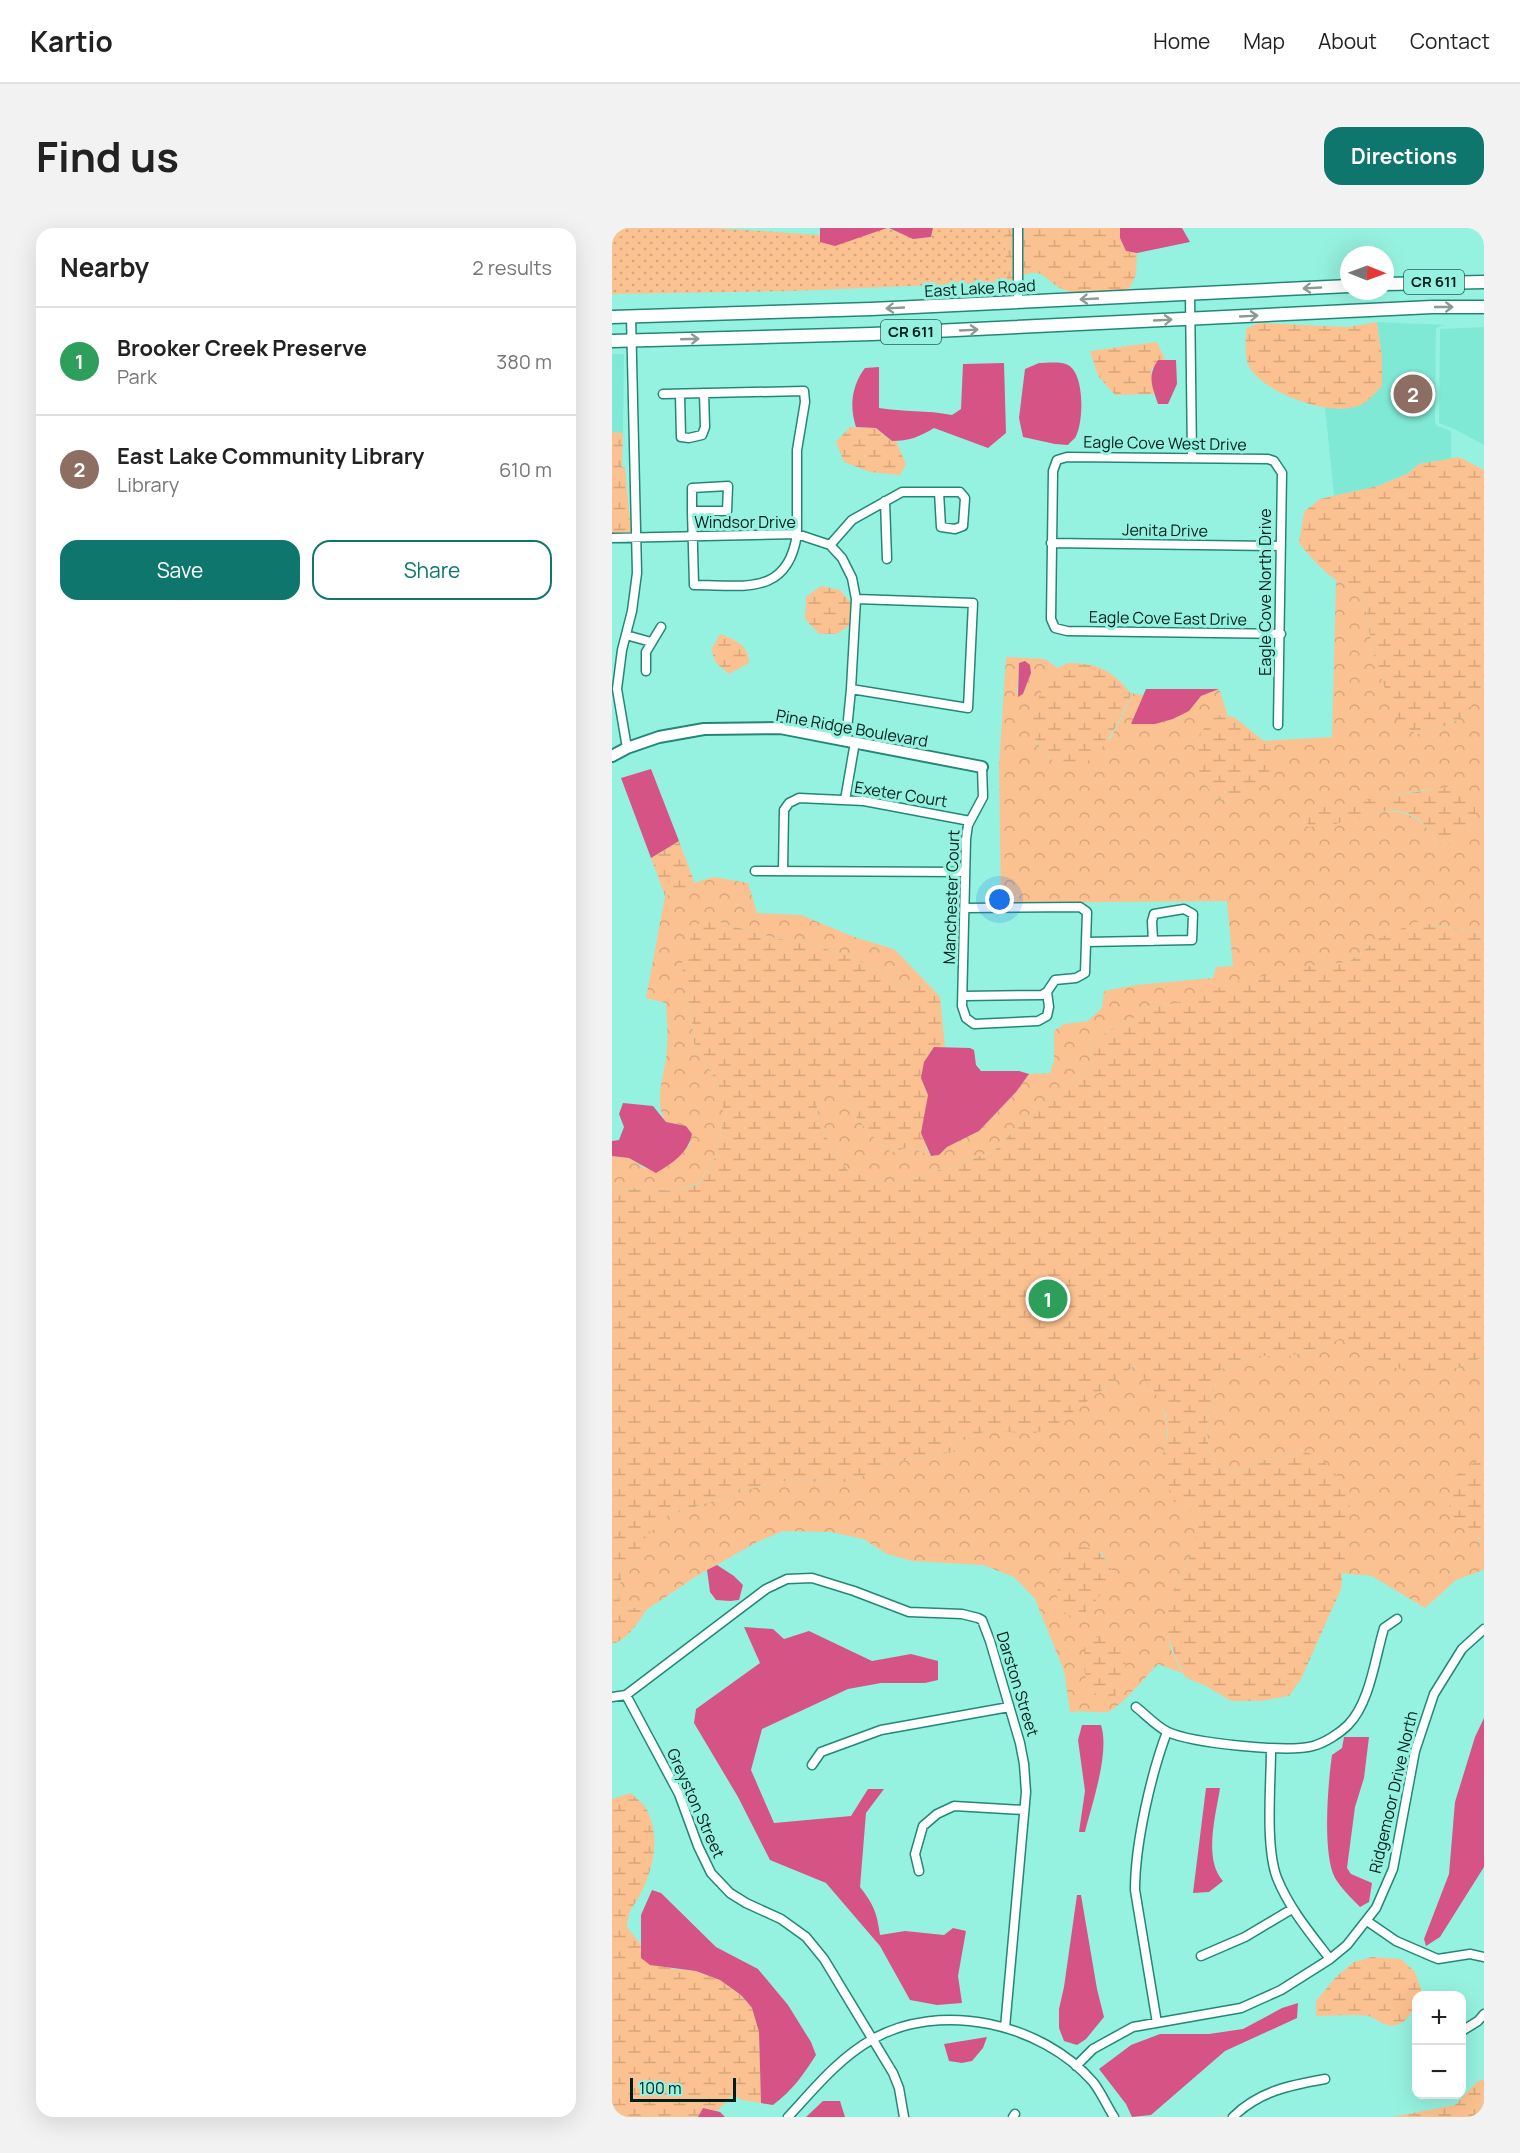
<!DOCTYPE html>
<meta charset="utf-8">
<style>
body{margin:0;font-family:Manrope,sans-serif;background:#f2f2f2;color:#222}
.controls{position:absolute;right:18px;bottom:18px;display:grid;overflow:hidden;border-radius:12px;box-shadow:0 6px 24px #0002}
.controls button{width:54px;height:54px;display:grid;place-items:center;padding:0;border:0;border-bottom:2px solid #e0e0e0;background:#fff;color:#222;font:30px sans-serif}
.compass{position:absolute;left:728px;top:18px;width:54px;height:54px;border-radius:50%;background:#fff;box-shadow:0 6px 24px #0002;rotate:91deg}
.scale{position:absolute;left:18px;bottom:15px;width:106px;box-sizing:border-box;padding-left:6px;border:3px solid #011d18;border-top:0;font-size:16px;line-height:21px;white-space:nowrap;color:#011d18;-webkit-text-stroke:4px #96f2e0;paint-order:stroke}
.you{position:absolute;left:388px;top:672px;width:21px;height:21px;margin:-15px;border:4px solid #fff;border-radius:50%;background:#1a73e8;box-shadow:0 0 0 9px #1a73e833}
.badge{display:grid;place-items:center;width:39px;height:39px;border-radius:50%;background:#0f766e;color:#fff;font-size:20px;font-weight:700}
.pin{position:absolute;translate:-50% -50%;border:3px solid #fff;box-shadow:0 2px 6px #0006}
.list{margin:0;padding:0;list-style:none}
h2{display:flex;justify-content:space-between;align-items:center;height:78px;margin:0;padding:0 24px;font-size:26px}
h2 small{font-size:20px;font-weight:400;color:#767676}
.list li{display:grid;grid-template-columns:39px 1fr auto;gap:18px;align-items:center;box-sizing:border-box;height:108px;padding:0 24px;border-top:2px solid #e0e0e0}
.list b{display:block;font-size:22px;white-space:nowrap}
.list p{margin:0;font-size:20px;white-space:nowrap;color:#767676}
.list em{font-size:20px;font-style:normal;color:#767676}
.actions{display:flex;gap:12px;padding:18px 24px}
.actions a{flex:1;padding:14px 0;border:2px solid #0f766e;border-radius:18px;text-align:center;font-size:21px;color:#0f766e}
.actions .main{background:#0f766e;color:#fff}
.map{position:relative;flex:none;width:872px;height:1889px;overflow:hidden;border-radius:18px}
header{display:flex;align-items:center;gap:36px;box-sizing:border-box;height:84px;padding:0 30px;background:#fff;border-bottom:2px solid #e0e0e0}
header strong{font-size:28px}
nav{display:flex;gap:33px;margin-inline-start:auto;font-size:21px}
.intro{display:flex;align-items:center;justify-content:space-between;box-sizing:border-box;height:144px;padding:0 36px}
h1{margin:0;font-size:42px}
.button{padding:15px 27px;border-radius:18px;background:#0f766e;color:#fff;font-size:21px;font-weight:700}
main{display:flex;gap:36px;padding:0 36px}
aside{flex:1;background:#fff;border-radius:18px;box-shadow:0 6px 24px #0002}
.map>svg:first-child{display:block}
.built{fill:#80e9d5}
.grass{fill:url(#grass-dots)}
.forest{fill:url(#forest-crowns);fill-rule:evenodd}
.wetland{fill:url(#wetland-marsh)}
.water{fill:#d65485}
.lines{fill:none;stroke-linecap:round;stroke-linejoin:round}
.street-casing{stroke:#238777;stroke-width:11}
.secondary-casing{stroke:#238777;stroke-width:14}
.primary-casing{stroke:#238777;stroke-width:15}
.street{stroke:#fff;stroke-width:8}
.secondary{stroke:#fff;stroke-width:10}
.primary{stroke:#fff;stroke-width:12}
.oneway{stroke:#8d9997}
.labels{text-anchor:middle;stroke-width:6;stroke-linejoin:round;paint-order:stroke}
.shield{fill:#96f2e0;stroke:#2e5d54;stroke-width:1.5}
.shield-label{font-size:15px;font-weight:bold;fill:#011d18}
.street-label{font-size:16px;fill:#011d18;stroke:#96f2e0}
</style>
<header>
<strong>Kartio</strong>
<nav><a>Home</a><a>Map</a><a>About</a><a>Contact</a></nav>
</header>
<div class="intro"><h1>Find us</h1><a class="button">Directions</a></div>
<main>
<aside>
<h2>Nearby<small>2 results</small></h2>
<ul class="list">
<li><span class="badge" style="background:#2e9e5b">1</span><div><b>Brooker Creek Preserve</b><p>Park</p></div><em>380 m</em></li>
<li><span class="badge" style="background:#8d6e63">2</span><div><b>East Lake Community Library</b><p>Library</p></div><em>610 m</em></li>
</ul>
<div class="actions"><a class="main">Save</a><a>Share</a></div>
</aside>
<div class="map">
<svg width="872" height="1889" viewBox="0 0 872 1889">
<defs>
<pattern id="grass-dots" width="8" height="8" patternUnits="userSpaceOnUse" patternTransform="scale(1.5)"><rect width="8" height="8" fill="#fcc190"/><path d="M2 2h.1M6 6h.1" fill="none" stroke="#d6a57b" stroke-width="1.8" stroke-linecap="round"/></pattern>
<pattern id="forest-crowns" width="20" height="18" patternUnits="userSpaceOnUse" patternTransform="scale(1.5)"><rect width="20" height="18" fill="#fcc190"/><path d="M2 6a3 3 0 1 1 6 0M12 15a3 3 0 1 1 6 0" fill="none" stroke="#d6a57b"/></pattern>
<pattern id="wetland-marsh" width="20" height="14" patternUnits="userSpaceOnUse" patternTransform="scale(1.5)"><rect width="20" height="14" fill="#fcc190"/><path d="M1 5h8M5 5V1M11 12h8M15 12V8" fill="none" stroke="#d6a57b"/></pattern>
</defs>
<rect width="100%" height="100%" fill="#96f2e0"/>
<path class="built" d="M765,94L837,97L828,98L824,101L823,195L825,198L839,203V231L807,236L795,246L766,258L722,268L713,179L732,181L770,129Z
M872,99V217L844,202L827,195L828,101Z
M0,126H12L11,205L0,204Z"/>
<path class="grass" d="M0,0H104L208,7V14L275,0L302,11L319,9L321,0H392L396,48L395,54L180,63L0,66Z"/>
<path class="forest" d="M724,352L753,366L755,391L762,428L783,489L804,506L831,499L853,488L872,457V702L866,705L818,696L767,710L737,734L697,738L561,776L537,778L517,794L493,805L479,818L481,839L446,862L414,890L382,923L295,953L272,954L236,943L208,899L204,873L220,854L236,868L242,886L257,905L279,924L298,919L319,928L327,927L335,919L367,903L404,864L417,846L438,845L442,833V803L452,796L476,793L490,780L492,763L524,757L601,750L604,739L621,738L615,673L389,675L387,538L394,429L433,431L446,440L437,446L419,498L424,514L438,531L498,511L512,485L519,467L518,465L531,467L520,496H543L561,491L577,483L589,468L607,461L616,488L604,487L591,554L605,570L619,574L659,519L651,513L720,509ZM407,435L418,437L419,445L411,466H405ZM818,561L827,616C797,567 763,585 717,597L778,568Z
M102,649L136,655L145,685L189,687L245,710L282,721L316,756L287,758L268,742L233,727L198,716L162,710L103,693L72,758L79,784L82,815L111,865V893L104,928L87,955L62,963L0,959V928L17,930L34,941L77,918L80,906L74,898L54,894C40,872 54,845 55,821C56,806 55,790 54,775L34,770L53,668L82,660V655Z
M730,1109L778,1139L841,1141L872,1129V1232H866L865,1310L872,1311V1342L844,1352L813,1380L760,1348L730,1345L733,1313V1257L710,1232L690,1222L649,1233L627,1244L611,1242C607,1237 602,1232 600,1227C588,1205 601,1165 608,1142L638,1128H678L710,1119Z
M520,1138C541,1151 557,1182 555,1206C555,1214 552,1222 550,1229L586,1288L584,1312L569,1349L557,1371L555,1395L558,1419L570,1445L546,1436C537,1445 505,1483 495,1484C483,1485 470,1482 458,1484L452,1443L423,1371L402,1349L371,1337L300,1333L275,1326L251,1311L219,1304L171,1303L145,1314L83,1349L39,1379L35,1381L12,1379L9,1381L6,1362L13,1338L34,1329L32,1310L54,1288L164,1253L232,1254L246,1250L280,1235L341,1224L345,1215L376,1202L471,1175L496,1158ZM474,1319L490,1325L502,1345L500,1353L468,1390L459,1391Z"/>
<path class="wetland" d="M392,0H402L401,51L395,54Z
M410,0H508V10L514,23L525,25L524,47L515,65C493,66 471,70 450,61C433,53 432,38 409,48Z
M765,94L770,129V158C764,164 756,174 749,177C719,190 658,167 639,142C631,130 634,114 634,101L646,95L736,99Z
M545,114L553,132H546L539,143L542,166L503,167L486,148L478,123Z
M238,199L264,200L279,213H284L294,236L288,247L258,244L232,234L224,214Z
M0,204L11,205L10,239H13L19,305L0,306Z
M847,229L872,242V457L853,488L831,499L804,506L783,490L762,428L755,391L753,366C719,353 710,342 687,315L692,284L708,271L766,258L795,246L807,236Z
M209,358L228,362L239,375L238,397L225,406H207L193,391L194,369Z
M108,406C123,412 137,417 137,435L117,446L104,435L99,422Z
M455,435C485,435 501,442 519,466C507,498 471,569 433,525C427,517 418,507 419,496C420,488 433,449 439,444C444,441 450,438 455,435Z
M604,487L622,489L659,519L661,532L655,550L636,567L619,574L605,570L591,554L584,533L589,504Z
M847,557L863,572V590L841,616H827C795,564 766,586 719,597C712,598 704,598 696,599L694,586L712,579Z
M67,613L82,653V660L53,668L39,630Z
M103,693L162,710L198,716L233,727L268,742L287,758L316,756L328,769L333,819H322L309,850L316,867L314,920L319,928L298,919L279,924L257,905L242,886L236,868L221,855L204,873L208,899L236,943L272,954L295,953L382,923L414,890L446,862L481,839L479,818L493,805L517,794L537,778L561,776L624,754L697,738L737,734L767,710L805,694L866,705L872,702V1129L841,1141L812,1145L778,1139L730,1110L710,1119L678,1128H638L608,1142C601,1165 588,1205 600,1227C602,1232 607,1237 611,1242L627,1244L649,1233L690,1222L710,1231L733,1257L738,1278L733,1313L729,1361L689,1451L677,1468L648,1473H619L594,1458L573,1449C561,1425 549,1400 557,1372C559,1364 566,1356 570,1347C579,1326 584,1312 586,1288L561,1273L550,1229L556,1207L554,1185L541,1161L522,1138L438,1201L418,1206L376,1202L345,1215L341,1224L280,1235L246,1250L232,1254L164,1253L54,1288L33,1310L34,1329L13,1338L6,1362L9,1380L12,1379L35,1381C26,1394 16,1412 0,1416V959L62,963L87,956L104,928L111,893V865L82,815L79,784L72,758L70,735L83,697Z
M866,1232H872V1311C855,1308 837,1291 837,1273C837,1265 841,1256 842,1249Z
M456,1319C486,1319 487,1320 502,1345L501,1353L468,1390L459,1391L445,1376L447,1339Z
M495,1406L506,1408C519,1439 514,1442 502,1471C469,1471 471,1438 473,1413Z
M19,1565C24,1570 32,1576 35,1582C48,1609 42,1639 29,1665C21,1681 17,1678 15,1699L29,1717V1730L61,1741L84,1743L108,1752L129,1767L140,1780L147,1804L149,1875L130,1872L121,1867L105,1883L91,1880L86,1889H0V1571Z
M760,1729L789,1731L803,1744L811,1767L804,1768C804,1783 790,1804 772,1796C766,1794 762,1789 756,1788C739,1786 721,1788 704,1788V1773L724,1749L742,1734Z
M872,1851V1889H780L843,1877L865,1854Z"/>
<path class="water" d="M208,0H275L223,18L208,14Z
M277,0H321L319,9L301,11Z
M508,0H570L578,14L525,25L514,23L508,10Z
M546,132H564L565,156L556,176H546C540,158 535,148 546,132Z
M392,135L394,205L376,220L322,200C307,209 297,213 280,213L264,200L244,199C237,178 240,157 253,140L267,139V180C291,184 315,182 340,187L349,181L351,136Z
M427,135C435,135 449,133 456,137C473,146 472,195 463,210C461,212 458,214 456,217L443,216L411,209L407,190L413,141Z
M413,433L418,437L419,445L411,466L406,469L407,435Z
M534,461H607L589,468L577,483L561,491L543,496H519Z
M39,541L67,613L39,630L9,550Z
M322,819L358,820L362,822L364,837L369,843H407L417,846L404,864L367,903L335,919L327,927L319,928L309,905L316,867L309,850L312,834Z
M11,875L41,878L54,894L74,898L80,906C76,925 61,935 44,945L17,930L0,928V913L7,912L12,899L7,886Z
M105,1337L122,1348L131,1357L127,1372L118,1373L104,1372L98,1364L95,1342Z
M132,1399L161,1401L172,1411L197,1403L260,1433L299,1426L326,1433V1452L313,1455H269L236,1461L150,1501L139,1542L162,1595L239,1588L256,1561H272L254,1585L248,1659C262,1677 265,1685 268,1707L293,1703L332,1707L341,1700L354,1703L346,1748L350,1775L325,1777L298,1772L268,1718L214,1655L158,1632L126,1569L82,1495L84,1481L148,1435Z
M872,1490V1639L828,1709L814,1718L812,1711L837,1646L843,1574L863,1509Z
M470,1497H489C498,1525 480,1575 473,1604H467L473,1563L466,1512Z
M732,1509H757L752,1550L743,1579L735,1640L739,1646L760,1655L757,1674L748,1679C740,1671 729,1660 723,1650C710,1626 716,1555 720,1527L730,1520Z
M594,1560H608C604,1587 591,1631 611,1653L597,1664L581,1665Z
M40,1662L49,1665L104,1719L146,1741L176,1777L199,1814L204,1827C192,1846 180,1863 161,1877L149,1875L147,1804L140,1780L136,1775L129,1767L108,1752L84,1743L38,1737L29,1730V1687Z
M465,1667H469L485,1761L492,1789L474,1811L465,1817L452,1813L447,1800V1781L452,1759Z
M686,1775L685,1790L613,1823L539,1887L520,1889L514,1876L487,1841L519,1817L548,1806H597L631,1801L670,1780Z
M375,1809L371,1820L360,1833L350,1835L337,1833L332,1816Z
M211,1873H228L233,1889H194Z
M91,1880L108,1884L113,1889H86Z"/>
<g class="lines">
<g class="street-casing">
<path id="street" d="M406,0V75
M578,66L580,230
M51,166L192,163L193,174L185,222V306C176,369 131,357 82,357L80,283
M68,166L69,209L77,210L90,207L93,199L92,165
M116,258L115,283H80V260Z
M273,273L275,331
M0,310L185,306L218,317L230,330L240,350L244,371L239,461L234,512
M439,315L668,318
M218,317L240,292L290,264H348L353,270L351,298L343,301L329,299L327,264
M14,407L39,414
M34,443V424L49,399
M239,461L356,480L361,375L244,371
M666,497L670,245L662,233L656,231L455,229L445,232L441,243L439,391L443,400L455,403L669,406
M15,520L5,461L10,422L20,383L25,345L19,88
M370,539L371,569L356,597L354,611L350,778L354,790L362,796L426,793L435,788L437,779L435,764
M233,572L243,514
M143,643L353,644
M171,643L172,582L177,575L187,570L252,573L358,593
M474,714L580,712L581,686L572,681L542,686L540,693L541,713
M351,768L430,767L435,764L443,752L464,750L473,745L475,684L468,679L353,680
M14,1467L67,1566L86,1618L99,1645L118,1665L134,1675L169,1691L194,1709L212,1731L281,1845L287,1860L292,1889
M0,1469L14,1467L154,1361L175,1351L200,1350L242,1363L297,1384L350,1386L366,1390L370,1392L378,1413L408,1515L412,1536L414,1564L393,1800
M524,1479C533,1486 545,1499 556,1504C580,1515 675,1525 701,1518C712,1515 727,1506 736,1497C758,1475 763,1430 772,1400L785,1391
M659,1521C659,1556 653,1619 665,1650C677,1680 698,1705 718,1731
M200,1537L209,1524L269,1502L397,1479
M307,1643L303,1626L311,1598L325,1586L342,1578L412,1582
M755,1693L784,1713L821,1729L826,1731L858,1726L872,1729
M589,1728L633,1709L680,1681
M545,1795L523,1662C523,1616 539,1546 555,1504
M850,1803L866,1793L872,1786
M464,1838L481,1821L521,1799L629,1780L669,1762L718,1731L735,1717L764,1680L781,1641L803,1523L822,1466L850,1421L872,1401
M176,1889C202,1861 226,1831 259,1812C328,1772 430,1795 481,1854C489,1864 495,1878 502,1889
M401,1889L403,1886
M621,1889C647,1863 679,1857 713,1851"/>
</g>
<g class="secondary-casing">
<path id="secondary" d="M0,528L15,520L47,509L92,501L168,500L370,539"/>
</g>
<g class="primary-casing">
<path id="primary" d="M773,56L872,54
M0,89L259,81L737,58
M0,113L260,106L820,79H872"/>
</g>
<use href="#street" class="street"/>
<use href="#secondary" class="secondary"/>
<use href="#primary" class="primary"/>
</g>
<defs><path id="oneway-shaft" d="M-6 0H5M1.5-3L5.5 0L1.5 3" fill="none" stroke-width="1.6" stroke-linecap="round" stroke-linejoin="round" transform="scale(1.5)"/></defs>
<g class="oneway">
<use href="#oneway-shaft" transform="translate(700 60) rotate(177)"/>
<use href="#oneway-shaft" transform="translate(477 71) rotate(177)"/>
<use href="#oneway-shaft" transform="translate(832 79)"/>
<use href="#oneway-shaft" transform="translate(283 80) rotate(177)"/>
<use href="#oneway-shaft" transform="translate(637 88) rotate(-3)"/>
<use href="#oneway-shaft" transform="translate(551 92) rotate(-3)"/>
<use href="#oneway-shaft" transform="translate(357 102) rotate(-3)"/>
<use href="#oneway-shaft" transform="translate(78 111) rotate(-2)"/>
</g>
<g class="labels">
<g class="shield">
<rect x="792" y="42" width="60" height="24" rx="4.5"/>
<rect x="269" y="92" width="60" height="24" rx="4.5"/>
</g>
<g class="shield-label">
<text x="822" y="59">CR 611</text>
<text x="299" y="109">CR 611</text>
</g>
<g class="street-label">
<text transform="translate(368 60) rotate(-3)" y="6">East Lake Road</text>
<text transform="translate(553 215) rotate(1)" y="6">Eagle Cove West Drive</text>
<text x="133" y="300">Windsor Drive</text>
<text transform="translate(553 302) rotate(1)" y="6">Jenita Drive</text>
<text transform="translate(653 364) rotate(-90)" y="6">Eagle Cove North Drive</text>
<text transform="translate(556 390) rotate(1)" y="6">Eagle Cove East Drive</text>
<text transform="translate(240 500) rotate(10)" y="6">Pine Ridge Boulevard</text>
<text transform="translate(289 566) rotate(9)" y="6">Exeter Court</text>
<text transform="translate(339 669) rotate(-88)" y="6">Manchester Court</text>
<text transform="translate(406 1456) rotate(73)" y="6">Darston Street</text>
<text transform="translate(781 1564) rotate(-77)" y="6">Ridgemoor Drive North</text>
<text transform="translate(84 1575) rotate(66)" y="6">Greyston Street</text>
</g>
</g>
</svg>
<div class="controls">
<button>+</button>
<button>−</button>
</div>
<svg class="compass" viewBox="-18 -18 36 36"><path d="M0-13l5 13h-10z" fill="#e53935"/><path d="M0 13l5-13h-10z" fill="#767676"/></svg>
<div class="scale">100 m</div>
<div class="you"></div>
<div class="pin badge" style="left:436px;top:1071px;background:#2e9e5b">1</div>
<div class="pin badge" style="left:801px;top:166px;background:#8d6e63">2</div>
</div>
</main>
